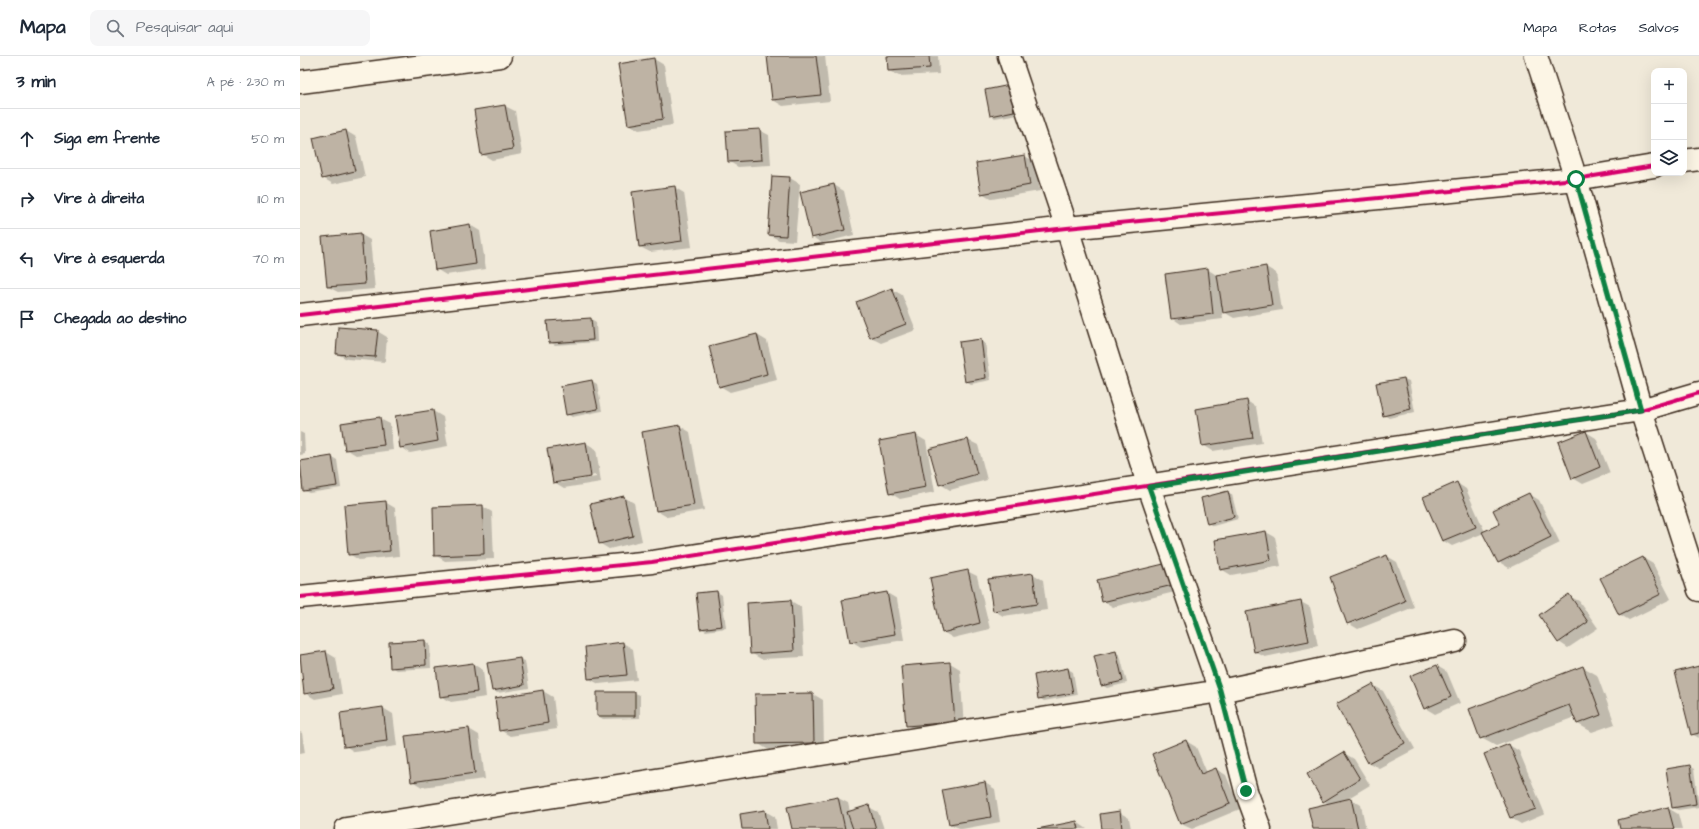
<!DOCTYPE html>
<html lang="pt">
<meta charset="utf-8">
<style>
body{margin:0;font-family:"Architects Daughter",sans-serif;background:#f6f6f7;color:#1f2937}
.controls{position:absolute;right:12px;top:12px;display:grid;overflow:hidden;border-radius:8px;box-shadow:0 4px 16px #0002}
.controls button{width:36px;height:36px;display:grid;place-items:center;padding:0;border:0;border-bottom:1px solid #e0e1e3;background:#fff;color:#1f2937;font:20px sans-serif}
.stop{position:absolute;width:12px;height:12px;margin:-9px;border:3px solid #0b8043;border-radius:50%;background:#fff}
.stop.end{background:#0b8043;border-color:#fff;box-shadow:0 1px 4px #0008}
.list{margin:0;padding:0;list-style:none}
h2{display:flex;justify-content:space-between;align-items:center;height:52px;margin:0;padding:0 16px;font-size:17px}
h2 small{font-size:13px;font-weight:400;color:#747a83}
.list li{display:grid;grid-template-columns:26px 1fr auto;gap:12px;align-items:center;box-sizing:border-box;height:60px;padding:0 16px;border-top:1px solid #e0e1e3}
.list b{display:block;font-size:15px;white-space:nowrap}
.list em{font-size:13px;font-style:normal;color:#747a83}
.icon{flex:none;width:22px;height:22px;fill:none;stroke:currentColor;stroke-width:2;stroke-linecap:round;stroke-linejoin:round}
.map{position:relative;flex:none;width:1399px;height:773px;overflow:hidden}
header{display:flex;align-items:center;gap:24px;box-sizing:border-box;height:56px;padding:0 20px;background:#fff;border-bottom:1px solid #e0e1e3}
header strong{font-size:19px}
nav{display:flex;gap:22px;margin-inline-start:auto;font-size:14px}
.search{width:280px;height:36px;background:#f6f6f7;display:flex;align-items:center;gap:10px;box-sizing:border-box;padding:0 14px;border-radius:8px;color:#747a83;font-size:15px}
main{display:flex}
aside{flex:1;background:#fff}
.map>svg:first-child{display:block}
.shadow{fill:#0003;fill-rule:evenodd}
.building{fill:#beb3a4;stroke:#3b2a1e}
.lines{fill:none;stroke-linecap:round;stroke-linejoin:round}
.street-casing{stroke:#3b2a1e;stroke-width:25}
.street{stroke:#fcf5e5;stroke-width:22}
.cycleway-casing{stroke:#fcf5e5;stroke-width:6}
.cycleway{stroke:#d6006c;stroke-width:4}
.route{stroke:#0b8043;stroke-width:5}
</style>
<header>
<strong>Mapa</strong>
<div class="search"><svg class="icon" aria-label="search" viewBox="0 0 24 24"><circle cx="10" cy="10" r="6"/><path d="M15 15l6 6"/></svg>Pesquisar aqui</div>
<nav><a>Mapa</a><a>Rotas</a><a>Salvos</a></nav>
</header>
<main>
<aside>
<h2>3 min<small>A pé · 230 m</small></h2>
<ul class="list">
<li><svg class="icon" aria-label="ahead" viewBox="0 0 24 24"><path d="M12 20V5M6 11l6-6 6 6"/></svg><div><b>Siga em frente</b></div><em>50 m</em></li>
<li><svg class="icon" aria-label="right" viewBox="0 0 24 24"><path d="M7 20v-9h11M14 6l5 5-5 5"/></svg><div><b>Vire à direita</b></div><em>110 m</em></li>
<li><svg class="icon" aria-label="left" viewBox="0 0 24 24"><path d="M17 20v-9H6M10 6l-5 5 5 5"/></svg><div><b>Vire à esquerda</b></div><em>70 m</em></li>
<li><svg class="icon" aria-label="arrive" viewBox="0 0 24 24"><path d="M6 21V4h12l-3 4 3 4H6"/></svg><div><b>Chegada ao destino</b></div></li>
</ul>
</aside>
<div class="map">
<svg width="1399" height="773" viewBox="0 0 1399 773">
<rect width="100%" height="100%" fill="#f0e9d9"/>
<filter id="ink" filterUnits="userSpaceOnUse"><feTurbulence type="fractalNoise" baseFrequency=".025" numOctaves="2"/><feDisplacementMap in="SourceGraphic" scale="8" xChannelSelector="R" yChannelSelector="G"/><feConvolveMatrix kernelMatrix="1 2 1 2 8 2 1 2 1" color-interpolation-filters="sRGB"/></filter>
<g filter="url(#ink)">
<path class="shadow" d="M468,0H525L530,45L483,50L473,44Z
M588,0H638L639,18L599,20L589,15Z
M354,3L364,9L373,69L339,74L329,68Z
M709,30L718,58L695,62L691,59Z
M205,50L215,55L222,98L192,104L182,98Z
M459,74L469,79L471,109L438,111L428,105Z
M46,75L56,81L65,121L33,128L23,122Z
M725,100L735,106L740,135L692,143L682,137Z
M473,121L490,122L500,128L495,185L479,184L469,179Z
M534,129L544,135L554,179L522,187L512,181Z
M374,131L384,137L392,191L350,196L340,191Z
M170,169L180,175L186,213L146,219L136,213L131,175Z
M60,178L70,184L75,233L38,236L28,231Z
M966,211L976,217L982,254L934,262L922,255L923,263L881,268L872,262L907,213L918,220Z
M592,233L602,239L616,274L581,287L571,282Z
M291,263L296,266L297,286L255,289L250,286L248,266Z
M77,275L87,281L85,306L47,303L37,298Z
M457,279L467,285L477,324L430,336L420,330Z
M680,284L685,287L691,324L671,328L666,325Z
M1104,323L1109,325L1115,356L1089,362L1084,359Z
M292,325L297,328L302,355L272,361L267,358Z
M947,345L956,351L962,387L913,395L903,389Z
M133,355L143,361L148,390L110,397L101,391L96,361Z
M80,363L90,368L93,394L56,399L46,393Z
M380,370L390,376L404,454L367,461L357,455Z
M0,376L4,378L5,398L0,399Z
M1286,376L1296,382L1310,417L1283,428L1273,422Z
M616,379L626,385L635,436L600,443L590,437Z
M668,384L678,389L687,424L650,434L640,428Z
M286,387L296,393L301,426L264,432L254,426ZM296,419V421L261,427V425Z
M32,401L37,404L41,432L9,437L4,435L0,406Z
M1157,427L1166,433L1185,476L1202,468L1229,438L1239,444L1260,487L1209,512L1199,506L1184,477L1152,490L1142,484Z
M928,436L932,439L938,463L913,470L908,467Z
M324,441L334,447L342,485L309,493L299,487Z
M85,446L95,452L99,500L59,504L49,498Z
M182,450L192,456L194,503L145,505L135,499Z
M966,476L975,481L981,510L931,519L921,513Z
M1087,500L1097,506L1114,551L1058,573L1048,567Z
M1343,502L1353,508L1371,543L1329,564L1319,558Z
M868,508L883,534L813,551L803,545Z
M667,515L677,520L690,573L653,582L643,576Z
M733,518L743,524L747,554L703,560L693,554Z
M417,536L422,539L426,572L406,575L401,572L397,538Z
M587,537L597,543L604,584L561,591L551,585Z
M1269,540L1279,545L1298,572L1268,592L1259,586Z
M491,545L501,551L504,601L461,603L451,597Z
M1001,546L1010,551L1018,590L965,601L955,596Z
M125,585L130,588L131,612L96,614L91,611Z
M323,587L333,593L337,624L299,628L289,623Z
M26,596L36,602L42,638L15,643L5,637L0,600Z
M815,596L820,599L827,627L807,632L802,629Z
M220,603L225,605L229,632L197,637L193,634Z
M650,607L660,613L664,671L617,675L607,669Z
M173,608L183,614L186,641L151,646L141,640Z
M1137,610L1147,616L1160,647L1135,658L1125,652Z
M1283,611L1297,619L1315,668L1292,676L1278,668L1275,661L1196,690L1181,682Z
M1399,611V682L1392,678Z
M768,613L773,616L777,639L744,645L739,642Z
M1073,629L1083,635L1115,693L1079,712L1069,707L1038,649Z
M243,635L253,641L257,673L210,680L200,674Z
M298,637H335L340,639V662L303,663L298,660Z
M513,638L523,644L524,692L467,693L457,687Z
M83,652L93,658L97,690L55,696L45,690Z
M169,673L179,679L185,723L122,731L112,725L106,681Z
M0,676L2,677L5,697L0,698Z
M886,685L896,691L907,717L916,713L926,719L940,753L892,773L881,768L854,698Z
M1209,689L1219,695L1245,758L1221,768L1211,762L1185,699Z
M1044,697L1054,703L1070,729L1045,744L1051,743L1061,749L1066,773H1014L1029,748L1024,745Z
M1389,710L1394,713L1399,751L1378,754L1373,752Z
M685,727L695,733L700,766L662,773L649,768Z
M538,742L548,747L550,756L569,751L578,756L584,773H493L489,752Z
M1368,752L1378,758L1382,773H1321Z
M465,755L475,761L477,773H443L441,759Z
M819,756L829,762L831,773H803Z
M777,766L787,773H742Z"/>
<path class="building" d="M467,0H516L521,39L472,44Z
M587,0H629L630,12L588,15Z
M354,2L363,63L328,69L318,8Z
M710,29L714,55L690,60L685,34Z
M205,49L213,93L181,99L174,54Z
M460,73L462,104L428,106L426,75Z
M46,74L55,115L22,123L13,82Z
M725,99L730,129L681,138L676,107Z
M472,120L490,121L486,180L468,179Z
M534,128L545,174L511,182L500,136Z
M375,130L382,185L339,191L332,136Z
M170,168L176,208L135,214L130,175Z
M61,177L65,228L27,231L22,181Z
M966,210L972,249L923,257L917,219Z
M908,212L913,258L871,263L865,218Z
M592,232L606,268L570,282L556,246Z
M291,262L293,284L249,287L247,265Z
M38,271L78,274L75,301L36,298Z
M457,278L467,318L419,331L409,290Z
M681,283L686,322L665,326L659,286Z
M1104,322L1111,353L1083,360L1076,327Z
M292,324L298,353L266,359L261,330Z
M947,344L953,382L902,390L896,353Z
M133,354L138,385L100,392L95,360Z
M80,361L84,389L45,394L41,367Z
M380,369L394,449L356,455L342,376Z
M1286,375L1300,411L1272,423L1258,386Z
M616,378L626,431L589,438L579,385Z
M668,383L677,418L639,429L629,393Z
M286,386L291,421L253,427L247,393Z
M32,400L37,430L3,435L0,405Z
M1157,426L1176,471L1142,485L1123,441Z
M928,435L934,461L907,468L901,442Z
M1229,437L1251,481L1198,507L1182,476L1200,468L1193,454Z
M324,440L333,480L299,488L290,448Z
M86,445L90,495L48,499L44,449Z
M183,449L184,498L134,500L133,451Z
M966,475L971,504L920,514L915,484Z
M1087,499L1105,545L1047,568L1030,521Z
M1343,501L1361,538L1319,559L1300,522Z
M868,507L873,529L802,546L797,524Z
M668,514L680,567L642,577L630,522Z
M733,517L737,548L693,555L688,523Z
M417,535L422,570L400,573L396,537Z
M587,536L595,578L550,586L542,544Z
M1269,538L1288,566L1258,587L1239,559Z
M491,544L494,595L450,598L447,547Z
M1001,545L1009,585L954,596L946,556Z
M125,584L126,609L90,612L89,586Z
M323,586L327,619L288,623L285,591Z
M26,595L33,633L4,638L0,599Z
M816,595L823,625L801,630L794,600Z
M220,602L224,629L192,635L187,607Z
M650,606L655,666L606,670L601,610Z
M173,607L177,636L140,641L136,612Z
M1137,609L1151,641L1124,653L1110,620Z
M1283,610L1301,659L1277,668L1269,649L1180,683L1169,653Z
M1399,610V677L1391,679L1375,616Z
M768,612L773,637L738,643L734,619Z
M1073,628L1105,687L1068,707L1036,648Z
M243,634L248,667L199,675L195,642Z
M297,636H335V660H297Z
M513,637L514,687L456,688L455,638Z
M83,651L87,685L44,691L40,657Z
M169,672L175,717L111,726L105,680Z
M886,684L901,718L916,712L930,748L880,768L852,698Z
M1209,688L1236,753L1210,762L1184,698Z
M1044,696L1060,723L1023,746L1007,718Z
M1390,709L1396,748L1372,752L1366,713Z
M685,726L691,761L649,768L642,734Z
M538,741L545,773H492L487,751Z
M1051,742L1058,773H1013L1008,752Z
M569,749L576,773H553L547,756Z
M1368,751L1374,773H1320L1318,764Z
M465,754L468,773H442L440,758Z
M820,755L822,773H802L800,758Z
M777,765L779,773H737Z"/>
<g class="lines">
<g class="street-casing">
<path id="street" d="M709,0L767,172L849,431L920,635L946,735L960,773
M1236,0L1276,123L1341,354L1399,534
M0,26L200,0
M1384,105L1399,103
M0,259L767,172L1276,123L1354,110
M0,541L352,506L1341,354L1399,337
M46,773L920,635L1155,585"/>
</g>
<use href="#street" class="street"/>
<g class="cycleway-casing">
<path id="cycleway" d="M0,259L767,172L1276,123L1354,110
M0,541L352,506L1341,354L1399,337"/>
</g>
<use href="#cycleway" class="cycleway"/>
</g>
</g>
<g class="lines" filter="url(#ink)">
<path class="route" d="M946,735L920,634L849,431L1341,354L1276,123"/>
</g>
</svg>
<div class="controls">
<button>+</button>
<button>−</button>
<button><svg class="icon" aria-label="layers" viewBox="0 0 24 24"><path d="M12 4l9 5-9 5-9-5zM3 14l9 5 9-5"/></svg></button>
</div>
<div class="stop" style="left:1276px;top:123px"></div>
<div class="stop end" style="left:946px;top:735px"></div>
</div>
</main>
